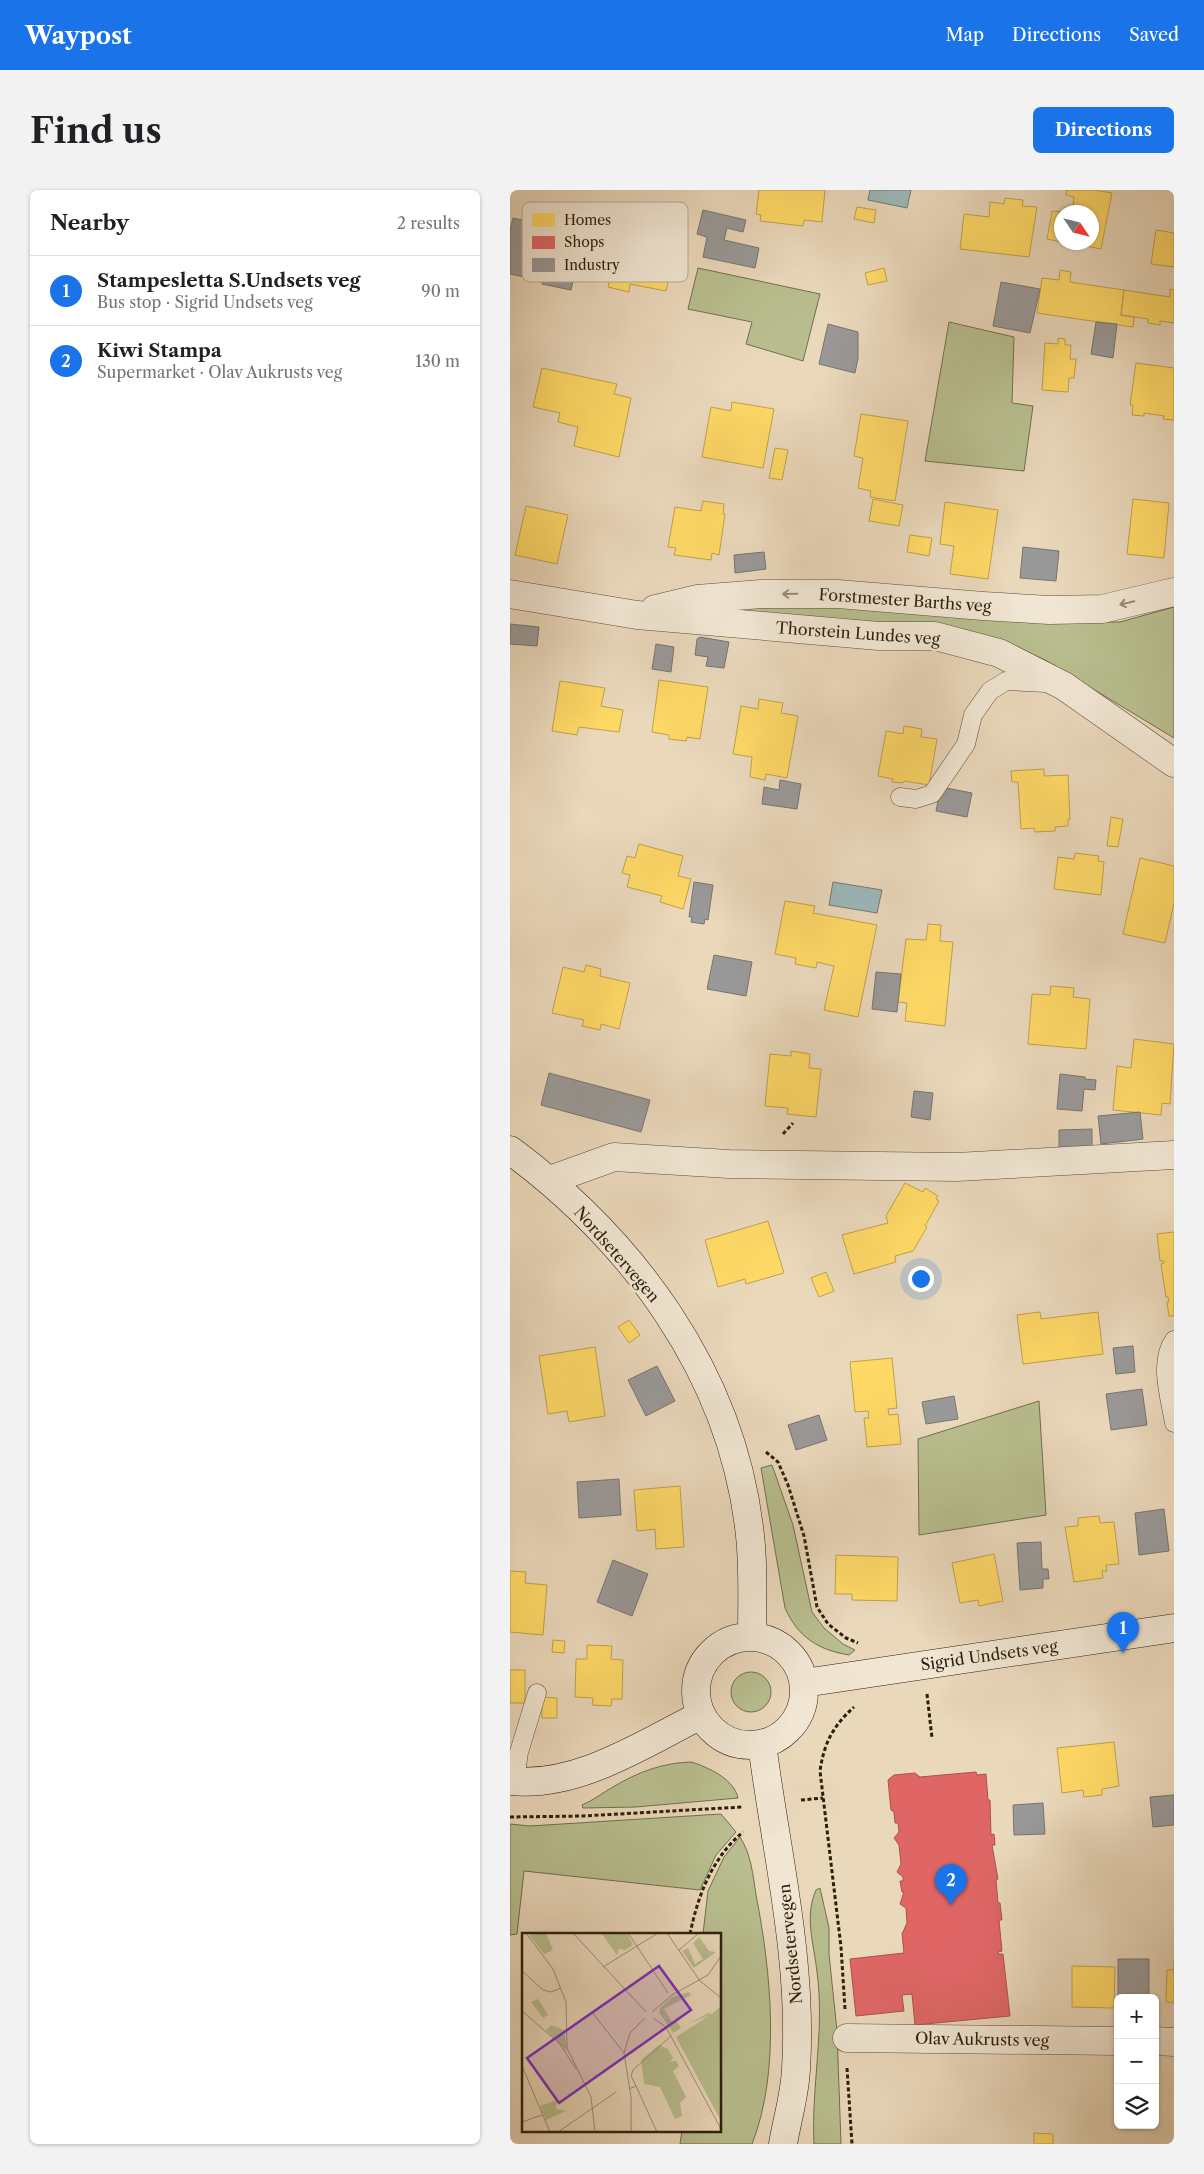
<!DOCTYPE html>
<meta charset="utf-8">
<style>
body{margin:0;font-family:"Libre Caslon Text",serif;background:#f2f2f2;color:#202124}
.controls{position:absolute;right:15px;bottom:15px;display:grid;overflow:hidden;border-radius:8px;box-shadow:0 1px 4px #0004}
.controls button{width:45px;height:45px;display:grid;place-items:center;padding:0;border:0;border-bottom:1px solid #e0e0e0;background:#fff;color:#202124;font:25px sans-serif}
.compass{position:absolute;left:544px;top:15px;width:45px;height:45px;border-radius:50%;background:#fff;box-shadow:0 1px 4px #0004;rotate:125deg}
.you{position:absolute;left:410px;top:1088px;width:18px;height:18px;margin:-12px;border:4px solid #fff;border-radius:50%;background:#1a73e8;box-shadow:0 0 0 8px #1a73e833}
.badge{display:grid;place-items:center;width:32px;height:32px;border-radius:50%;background:#1a73e8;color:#fff;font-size:16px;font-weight:700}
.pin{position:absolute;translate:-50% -41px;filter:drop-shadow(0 1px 2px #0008)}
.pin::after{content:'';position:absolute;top:26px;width:18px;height:15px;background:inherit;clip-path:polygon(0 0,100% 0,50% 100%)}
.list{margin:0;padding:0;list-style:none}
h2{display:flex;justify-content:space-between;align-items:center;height:65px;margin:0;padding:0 20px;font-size:21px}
h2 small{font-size:16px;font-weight:400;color:#757577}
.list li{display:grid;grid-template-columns:32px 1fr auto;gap:15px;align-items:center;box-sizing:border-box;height:70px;padding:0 20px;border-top:1px solid #e0e0e0}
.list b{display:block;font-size:19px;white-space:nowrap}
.list p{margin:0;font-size:16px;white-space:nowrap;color:#757577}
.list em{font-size:16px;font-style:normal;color:#757577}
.icon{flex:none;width:28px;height:28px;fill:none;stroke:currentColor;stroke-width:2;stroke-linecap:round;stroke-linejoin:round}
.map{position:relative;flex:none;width:664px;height:1954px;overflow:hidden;border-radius:8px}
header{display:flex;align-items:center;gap:30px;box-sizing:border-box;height:70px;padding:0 25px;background:#1a73e8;color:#fff}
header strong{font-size:24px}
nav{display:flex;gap:28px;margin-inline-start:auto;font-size:18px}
.intro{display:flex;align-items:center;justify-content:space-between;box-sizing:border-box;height:120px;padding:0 30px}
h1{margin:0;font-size:35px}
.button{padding:12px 22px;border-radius:8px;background:#1a73e8;color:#fff;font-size:18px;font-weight:700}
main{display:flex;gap:30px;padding:0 30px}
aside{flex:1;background:#fff;border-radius:8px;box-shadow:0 1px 4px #0004}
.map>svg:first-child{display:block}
.green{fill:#b8be8f;stroke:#726e4e}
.water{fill:#9cb8ba;stroke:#707b75}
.homes{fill:#ffd966;stroke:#c0a14b}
.shops{fill:#e06666;stroke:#aa514b}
.industry{fill:#999;stroke:#79746f}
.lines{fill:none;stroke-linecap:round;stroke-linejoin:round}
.lane-casing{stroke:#5c4d38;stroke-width:19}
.street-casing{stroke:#5c4d38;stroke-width:29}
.secondary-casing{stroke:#2d1f0d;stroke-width:29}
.path{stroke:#2d1f0d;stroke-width:3;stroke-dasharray:4 2.5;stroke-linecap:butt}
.lane{stroke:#f1e6d3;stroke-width:18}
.street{stroke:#f1e6d3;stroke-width:28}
.secondary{stroke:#f1e6d3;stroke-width:28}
.oneway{stroke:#998c7a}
.labels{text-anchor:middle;stroke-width:5;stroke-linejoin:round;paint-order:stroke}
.street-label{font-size:16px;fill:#2d1f0d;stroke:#f1e6d3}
.inset-road{fill:none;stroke:#9e8e75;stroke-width:1}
.view{fill:#7b2cbf;fill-opacity:0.15;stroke:#7b2cbf;stroke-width:2.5}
.inset-edge{fill:none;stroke:#2d1f0d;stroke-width:2.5}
.key{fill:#f1e6d3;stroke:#b6aa98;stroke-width:1}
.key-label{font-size:14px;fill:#2d1f0d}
</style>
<header>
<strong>Waypost</strong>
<nav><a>Map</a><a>Directions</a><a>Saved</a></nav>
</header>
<div class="intro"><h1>Find us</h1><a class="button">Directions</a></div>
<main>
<aside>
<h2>Nearby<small>2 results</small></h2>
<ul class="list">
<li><span class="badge">1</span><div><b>Stampesletta S.Undsets veg</b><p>Bus stop · Sigrid Undsets veg</p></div><em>90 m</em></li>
<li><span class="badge">2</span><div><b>Kiwi Stampa</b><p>Supermarket · Olav Aukrusts veg</p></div><em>130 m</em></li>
</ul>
</aside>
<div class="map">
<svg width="664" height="1954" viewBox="0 0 664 1954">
<rect width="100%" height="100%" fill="#ead8bb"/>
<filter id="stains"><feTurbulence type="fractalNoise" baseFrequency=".004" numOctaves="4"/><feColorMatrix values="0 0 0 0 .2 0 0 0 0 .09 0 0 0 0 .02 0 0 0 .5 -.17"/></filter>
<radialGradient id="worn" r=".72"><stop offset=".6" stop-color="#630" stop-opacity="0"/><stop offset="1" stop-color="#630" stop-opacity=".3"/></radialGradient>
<path class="green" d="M188,78L310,104L293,171L236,154L242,132L178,119Z
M439,132L504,147L502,213L523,216L514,281L415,271Z
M249,411L569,432H610L664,417V548L535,470L494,452L160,419Z
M529,1211L536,1325L409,1345L408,1249Z
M262,1275L283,1335L302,1422L314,1438L333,1454L345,1460L339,1465C308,1460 288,1447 275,1418L251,1278Z
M221 1502a20 20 0 1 1 40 0a20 20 0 1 1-40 0Z
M181,1572C198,1577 224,1589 228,1608L126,1617L73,1618L72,1615C84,1610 92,1603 103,1597C128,1582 152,1573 181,1572Z
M211,1624L226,1642L206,1665L190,1700L14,1681L7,1744L0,1745V1634L20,1636Z
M230,1647C241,1664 243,1685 246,1705C261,1781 271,1881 242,1954H170L172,1940H210V1744H193L198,1701L214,1667Z
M310,1698L319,1738V1764L327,1841L331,1954H304C301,1897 315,1840 307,1782C304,1754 294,1727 306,1700Z"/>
<path class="water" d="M360,0H401L397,18L358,10Z
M323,692L372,700L367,723L319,715Z"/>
<path class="homes" d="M249,0H315L312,32L294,30L293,36L250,31L251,25L246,24Z
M557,0H584L602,3L591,59L554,52H582V22H562L564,7L556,5Z
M495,8L513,10L512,16L527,17L519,67L450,59L454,24L479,27L480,12L494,14Z
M347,17L366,20L364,33L344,29Z
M542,21L552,22V52L537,49Z
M77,28L168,47L156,101L120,94L119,102L98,97L100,89L65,82Z
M646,40L664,43V77L641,74Z
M374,78L377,91L358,95L355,83Z
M550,80L561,82L560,92L614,100L611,125L624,127L623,137L527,123L532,88L549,90Z
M660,99L664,100V133L650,131V135L638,133V129L611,125L614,100L660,107Z
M548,148L555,149V155H561L560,169H566L564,188H559L558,202L532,200L535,153L548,154Z
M626,173L664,178V230L653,229L654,226L634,223V226L622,225L623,215H620Z
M32,178L107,194L104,204L121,208L109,267L64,256L68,237L48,232L50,223L23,217Z
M222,212L264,219L253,278L192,267L201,217L221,221Z
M351,224L398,231L385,311L360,307L361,301L348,298L353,268L344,266Z
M265,258L278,260L272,290L259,288Z
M363,309L393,315L389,336L359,331Z
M623,309L659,313L654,368L617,364Z
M193,311L214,314L213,324H215L209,365L202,363L201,370L164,365L166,358L158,357L165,317L191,321Z
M435,312L488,320L478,389L440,384L444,356L430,354Z
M16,316L58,325L47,374L5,365Z
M400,345L422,348L419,366L397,362Z
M149,490L198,497L190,549L177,547L176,551L159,549V545L142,542Z
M50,491L95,498L91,516L113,520L109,542L69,537L67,545L42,541Z
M249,509L273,513L271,523L288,526L277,588L256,584L255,590L240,587L242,567L223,564L231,516L248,519Z
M394,536L412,539L411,547L427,549L419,595L394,591L393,593L382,592L383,589L368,586L376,541L393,544Z
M534,579V586L558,585L560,629H558V636L545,637V641L525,642L524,638L511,639L508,592H502L501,581Z
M601,627L613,629L608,657L597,656Z
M129,654L173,666L168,686L181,689L173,719L150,712L152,706L117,697L120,685L112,683L117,666L125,668Z
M565,663L589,666L588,671L594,672L591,705L544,699L548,667L564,669Z
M630,668L664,676V713L655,753L613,744Z
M275,711L305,716L303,723L367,735L348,827L314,820L324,776L307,772L306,778L285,774L286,768L265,764Z
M418,734L431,735L430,751L443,752L435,836L395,831L397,813L388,812L396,749L416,750Z
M76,775L91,779L90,786L120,793L109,839L91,834L90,840L72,836L74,830L42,823L53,777L74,782Z
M541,796L564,798L563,807L580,809L576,859L518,854L522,804L540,805Z
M624,849L664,854L660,914L652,913L651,925L603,920L607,876L621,878Z
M281,861L300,864L299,878L311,879L306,927L277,924L278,918L255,916L260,864L281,866Z
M395,993L413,1002L415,998L428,1006L426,1009L429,1011L415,1036L417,1037L403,1061L385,1066L386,1072L344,1084L332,1045L378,1033L376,1026Z
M258,1031L274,1083L236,1094L235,1089L208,1097L195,1050Z
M664,1042V1126H659L657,1112H659L658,1107H656L651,1074L654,1073V1071H650L647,1044Z
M316,1082L324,1101L309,1107L301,1088Z
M530,1122L531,1129L588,1122L593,1164L513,1174L507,1125Z
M119,1130L130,1145L119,1153L108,1137Z
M85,1157L95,1226L59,1232L57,1221L38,1224L29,1166Z
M382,1168L387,1218L378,1219L379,1225L388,1224L391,1254L357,1257L354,1228H359L358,1221L345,1222L340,1172Z
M170,1296L174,1357L146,1359L145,1339L127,1341L124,1300Z
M589,1326L590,1333L604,1332L609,1374L596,1375L597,1381H592L593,1388L564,1392L555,1337L568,1336V1328Z
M484,1364L493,1411L469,1416L468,1410L450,1413L442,1373Z
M326,1365L388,1367L387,1411L342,1410V1404H325Z
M0,1381L16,1382L15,1393L37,1395L33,1445L0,1442Z
M43,1450L55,1451L54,1463L42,1462Z
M77,1455L102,1456L101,1469L113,1470L112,1509H102L101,1516L82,1515L83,1508L65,1507L66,1469H77Z
M0,1480H15V1513H0Z
M32,1507L47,1508V1528H32Z
M604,1552L609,1596L592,1599V1605L574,1607L573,1600L552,1603L547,1558Z
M664,1771V1813L656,1812L657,1780H664Z
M562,1776L605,1777L604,1818L562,1817Z
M524,1943L543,1944V1954H524Z"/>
<path class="shops" d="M466,1582L467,1585L476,1584L478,1610H480L481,1645L484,1644L485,1655H482L488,1689L486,1690L488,1713H490L492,1730H489L492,1761L488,1762V1764H493L500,1826L405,1835L402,1804L392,1805L394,1821L346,1826L340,1769L394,1763L392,1744L397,1733L396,1718L390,1714L394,1702H392L390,1691H393V1687L387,1682L391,1674L389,1655L384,1648L389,1642L388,1633H385L384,1622L381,1620L378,1590L384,1585L405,1583L410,1587Z"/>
<path class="industry" d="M193,20L236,30L233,42L217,38L214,50L249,58L245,78L193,67L197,47L187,44Z
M3,28L43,37L30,90L0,84V40Z
M40,58L69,64L61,100L32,94Z
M491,92L530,99L520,143L483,136Z
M586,132L607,134L603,168L581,164Z
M318,134L348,142V168L345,183L309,174Z
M513,357L549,361L546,391L510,388Z
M254,362L256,379L225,383L224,365Z
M0,434L29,437L27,456L0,454Z
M190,447L219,452L214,478L196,476L198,467L185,465L187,449Z
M146,454L164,457L161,482L142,479Z
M270,590L291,594L287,619L252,614L254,597L269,600Z
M431,597L462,603L457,627L426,621Z
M184,692L203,695L198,730L195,729L194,734L181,732L182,727H179Z
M204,765L242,772L236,806L197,799Z
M366,782L391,784L387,822L362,819Z
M39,883L140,910L131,942L31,915Z
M550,884L575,887V889L586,890L585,900L574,899L572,921L547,919Z
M404,901L423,903L420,930L401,927Z
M630,922L633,949L591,954L588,926Z
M582,939V963L549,964V940Z
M623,1156L625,1182L606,1184L603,1158Z
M147,1176L165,1211L136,1226L118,1190Z
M632,1199L637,1235L601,1240L596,1204Z
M444,1206L448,1229L416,1234L412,1212Z
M309,1225L317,1250L286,1260L278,1235Z
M109,1289L111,1325L69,1328L67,1292Z
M654,1319L659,1361L629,1365L625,1323Z
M531,1352L532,1379H538L539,1389H533V1398L510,1400L507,1353Z
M103,1370L138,1384L122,1426L87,1412Z
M664,1605V1635L643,1637L640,1607Z
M533,1613L535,1644L504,1645L503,1615Z
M608,1769H639V1808H608Z"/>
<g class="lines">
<g class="lane-casing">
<path id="lane" d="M390,607L406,609L422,604L456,554L463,525L480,501L496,491L536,493
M664,1150C648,1172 660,1208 664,1233
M5,1591L9,1562L27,1503"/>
</g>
<g class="street-casing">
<path id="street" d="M0,404L127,425L369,446H425L489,463L554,496L664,573
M145,419L187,409L251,404H328L473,416L539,420L592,419L664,402
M40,990L104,967L219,974L447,977L664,965
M337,1848L608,1851
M645,1851L664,1852"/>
</g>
<g class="secondary-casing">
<path id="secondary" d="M0,960C123,1051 220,1182 239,1337C244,1373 242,1411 242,1447
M186 1501a54 54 0 1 1 108 0a54 54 0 1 1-108 0Z
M294,1493L664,1438
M252,1554C266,1662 293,1770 286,1879C285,1904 277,1930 273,1954
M0,1591C68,1598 133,1554 191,1525"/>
</g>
<path class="path" d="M273,944L283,933
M256,1262L268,1272L278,1295L294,1346L307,1417L318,1434L336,1448L348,1453
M417,1504L422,1548
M291,1610L313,1608
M0,1627L73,1626L232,1617
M180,1744C188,1705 202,1668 233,1642
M335,1819L331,1757L310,1581C314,1553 323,1536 344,1517
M337,1878L342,1954"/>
<use href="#lane" class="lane"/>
<use href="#street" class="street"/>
<use href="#secondary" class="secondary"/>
</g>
<defs><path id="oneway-shaft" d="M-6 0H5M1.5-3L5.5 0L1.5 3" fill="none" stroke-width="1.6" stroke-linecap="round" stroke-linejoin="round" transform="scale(1.25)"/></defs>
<g class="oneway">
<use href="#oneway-shaft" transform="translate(280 404) rotate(179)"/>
<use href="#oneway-shaft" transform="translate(617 413) rotate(167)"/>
</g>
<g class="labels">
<g class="street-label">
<text transform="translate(395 410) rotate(4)" y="6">Forstmester Barths veg</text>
<text transform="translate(348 443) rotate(4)" y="6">Thorstein Lundes veg</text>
<text transform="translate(107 1064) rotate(49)" y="6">Nordsetervegen</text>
<text transform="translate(479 1465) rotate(-8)" y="6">Sigrid Undsets veg</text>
<text transform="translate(280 1754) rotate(-96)" y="6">Nordsetervegen</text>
<text transform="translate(472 1849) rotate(1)" y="6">Olav Aukrusts veg</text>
</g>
</g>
<g transform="translate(12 1743)">
<rect width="199" height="199" fill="#ead8bb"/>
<path d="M10,0H24L31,17L22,21L8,3ZM105,0L111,12L103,17L97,16L95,22L80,1ZM177,4L187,18L194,19L172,35L160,18L166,15L173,31L181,26L171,10ZM167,59L169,62L142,76L150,89L154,87L159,95L151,100L137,79L138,75L150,64ZM16,66L26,82L21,85L9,69ZM199,73V188L154,104L188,82L166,91L186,80L190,81ZM29,92L42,97L45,119L24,97ZM137,112L146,116L151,125L148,129L154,128L157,133L151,138L164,164L158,170L160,183L153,186L138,154L122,151L119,127ZM35,167L34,176L44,178L24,187L18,173Z" fill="#b8be8f"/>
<path class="inset-road" d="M4,0L31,36L44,69L45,115L69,164L73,199M51,0L124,79M106,0L146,60M145,0L178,48L199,65M157,17L177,0M81,34L136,0M0,38L21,57L29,59L39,55M0,78L37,110L54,136M70,79L102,120M130,79L150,62L186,42L199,23M131,85L144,94L199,196M0,133L28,199M114,153L135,199M107,156L114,153L109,143L111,137L149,103M0,189L20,182M36,199L94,159M109,199V164L102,120L108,100L123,85"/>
<path class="view" d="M137,33L169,77L37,170L5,125Z"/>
<rect width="199" height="199" class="inset-edge"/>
</g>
<rect x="12" y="12" width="166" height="80" rx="8" class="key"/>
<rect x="22" y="23" width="23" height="14" fill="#ffd966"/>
<rect x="22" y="46" width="23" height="13" fill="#e06666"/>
<rect x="22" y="68" width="23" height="14" fill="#999"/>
<g class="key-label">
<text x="54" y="35">Homes</text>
<text x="54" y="57">Shops</text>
<text x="54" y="80">Industry</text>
</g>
<rect width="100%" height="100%" filter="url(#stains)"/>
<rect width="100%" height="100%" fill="url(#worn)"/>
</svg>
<div class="controls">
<button>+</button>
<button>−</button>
<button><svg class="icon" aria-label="layers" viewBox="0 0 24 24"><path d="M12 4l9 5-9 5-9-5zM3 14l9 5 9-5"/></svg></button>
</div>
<svg class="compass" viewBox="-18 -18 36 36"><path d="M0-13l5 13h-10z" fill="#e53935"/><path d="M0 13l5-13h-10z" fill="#757577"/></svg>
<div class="you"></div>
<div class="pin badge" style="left:613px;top:1463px">1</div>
<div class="pin badge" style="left:441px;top:1715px">2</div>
</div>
</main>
